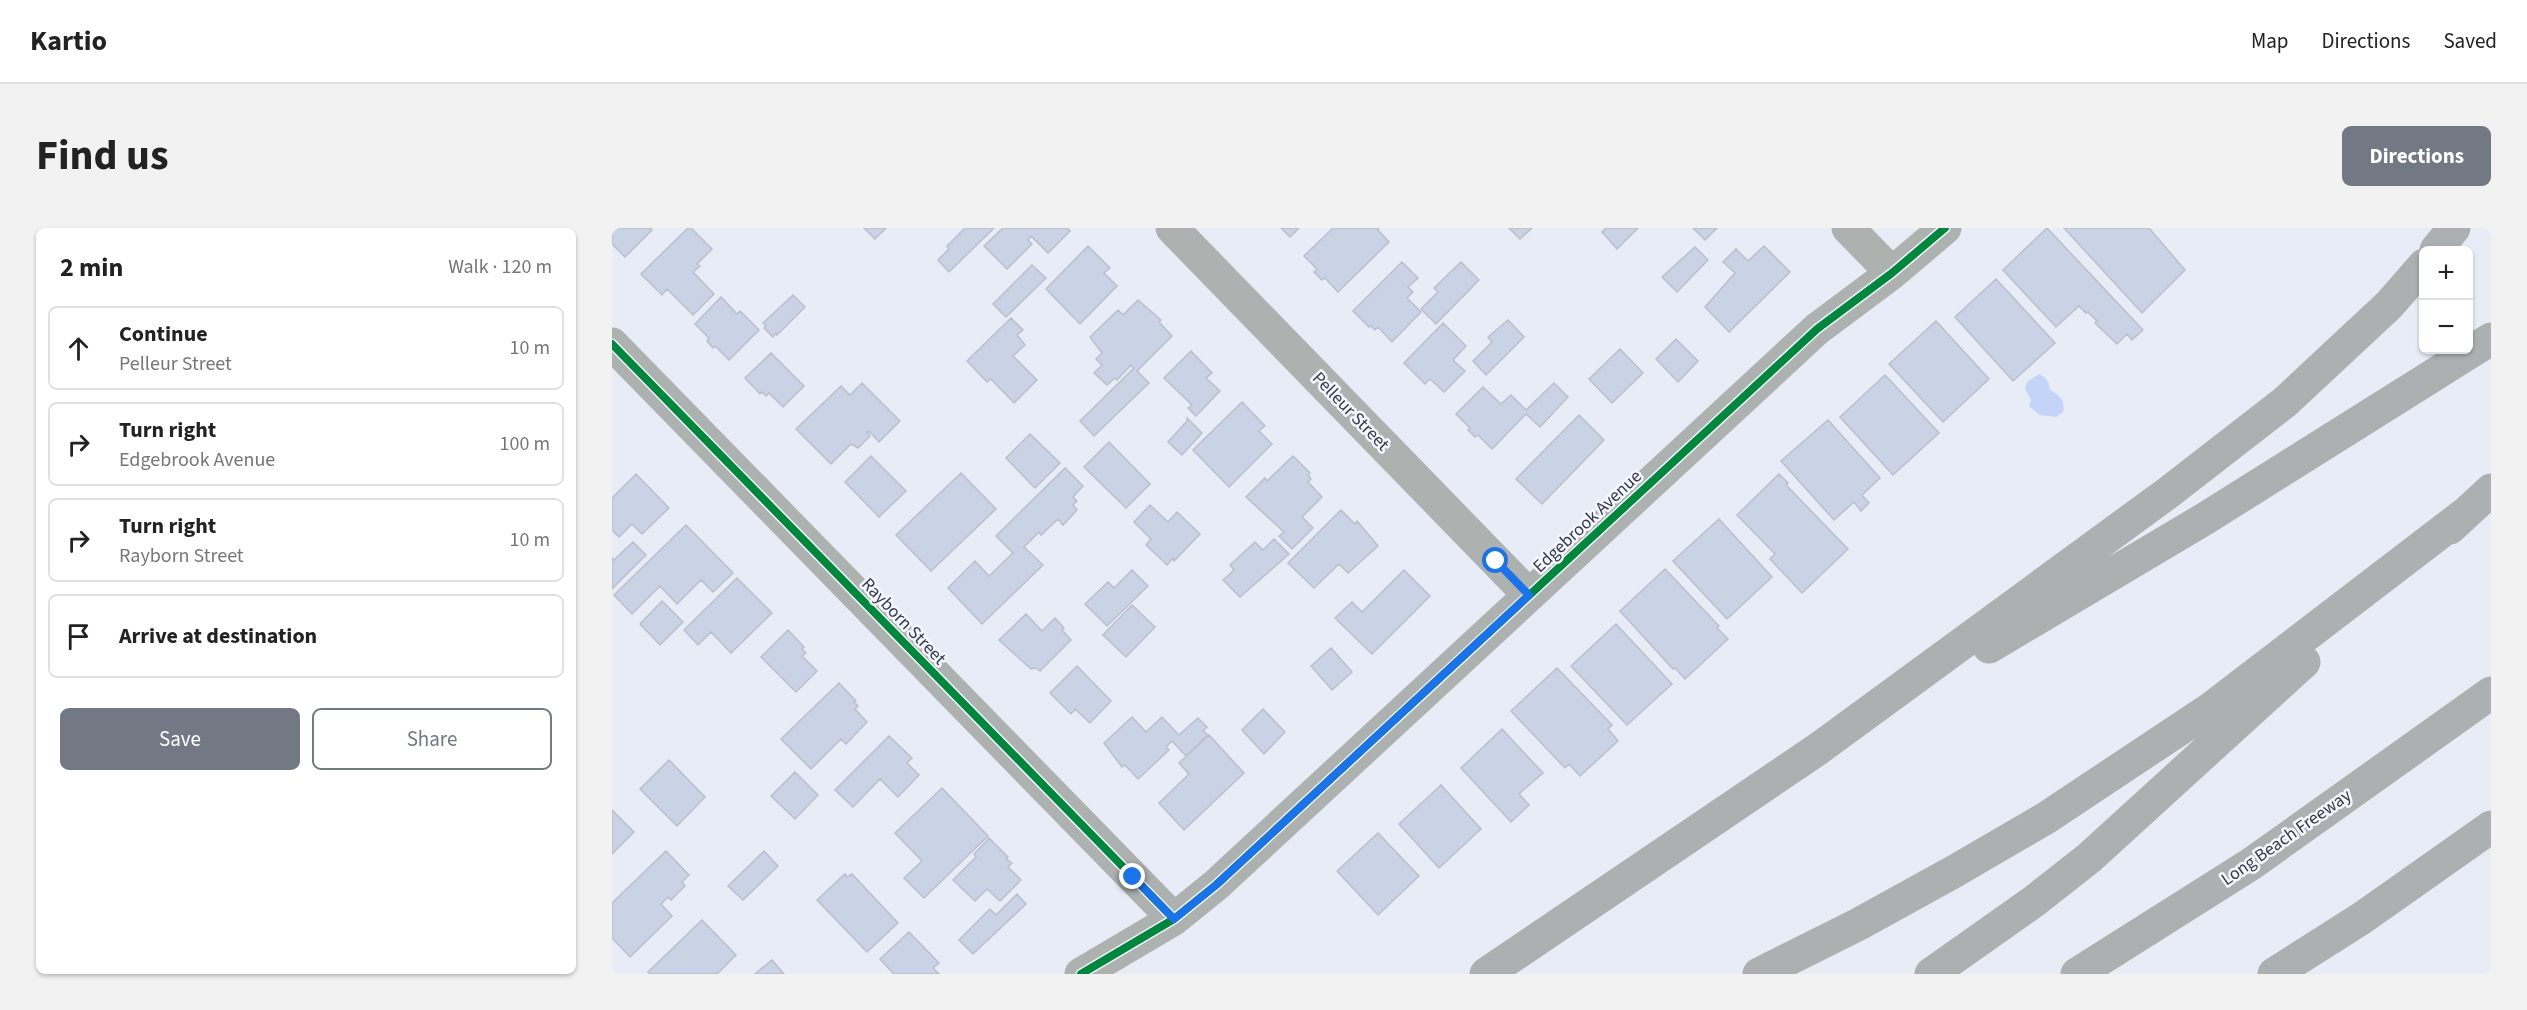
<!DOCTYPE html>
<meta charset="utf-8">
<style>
body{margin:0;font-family:"Source Sans 3",sans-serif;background:#f2f2f2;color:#222}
.controls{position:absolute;right:18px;top:18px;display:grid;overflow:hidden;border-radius:9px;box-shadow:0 2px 4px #0004}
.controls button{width:54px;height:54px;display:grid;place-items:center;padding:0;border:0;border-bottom:2px solid #e0e0e0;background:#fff;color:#222;font:30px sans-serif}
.stop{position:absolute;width:18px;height:18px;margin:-14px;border:4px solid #1a73e8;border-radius:50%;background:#fff}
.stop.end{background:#1a73e8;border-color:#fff;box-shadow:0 2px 6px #0008}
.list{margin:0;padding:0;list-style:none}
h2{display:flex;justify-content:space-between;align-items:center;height:78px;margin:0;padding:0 24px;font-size:26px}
h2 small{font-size:20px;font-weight:400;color:#767676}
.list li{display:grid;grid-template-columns:39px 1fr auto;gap:18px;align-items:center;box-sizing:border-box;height:84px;margin:0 12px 12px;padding:0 12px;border:2px solid #e0e0e0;border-radius:9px}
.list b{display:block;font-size:22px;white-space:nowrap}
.list p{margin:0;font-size:20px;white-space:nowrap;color:#767676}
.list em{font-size:20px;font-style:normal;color:#767676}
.actions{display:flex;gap:12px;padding:18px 24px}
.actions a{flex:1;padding:14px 0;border:2px solid #737885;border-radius:9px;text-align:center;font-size:21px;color:#737885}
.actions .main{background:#737885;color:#fff}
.icon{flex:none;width:33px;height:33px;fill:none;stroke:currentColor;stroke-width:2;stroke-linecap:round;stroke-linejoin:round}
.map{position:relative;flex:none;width:1879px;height:746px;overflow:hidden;border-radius:9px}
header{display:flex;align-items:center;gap:36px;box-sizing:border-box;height:84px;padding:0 30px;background:#fff;border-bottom:2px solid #e0e0e0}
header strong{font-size:28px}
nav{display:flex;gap:33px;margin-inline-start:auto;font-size:21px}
.intro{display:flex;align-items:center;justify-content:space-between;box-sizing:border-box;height:144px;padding:0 36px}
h1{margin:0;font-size:42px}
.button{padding:15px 27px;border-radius:9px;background:#737885;color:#fff;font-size:21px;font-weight:700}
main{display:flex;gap:36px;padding:0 36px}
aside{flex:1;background:#fff;border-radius:9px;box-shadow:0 2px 4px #0004}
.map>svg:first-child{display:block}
.water{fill:#c4d4f8}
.building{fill:#cad2e6;stroke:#babfca;stroke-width:1.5}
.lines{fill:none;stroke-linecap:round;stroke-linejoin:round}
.minor{stroke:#adb2b0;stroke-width:33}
.motorway{stroke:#acb0b1;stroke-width:33}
.cycleway-casing{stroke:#f4f7fd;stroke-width:11}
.cycleway{stroke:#00873e;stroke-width:8}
.route{stroke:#1a73e8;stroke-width:8}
.labels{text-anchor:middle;stroke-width:5;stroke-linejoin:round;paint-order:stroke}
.street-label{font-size:18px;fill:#343a47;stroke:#f4f7fd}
</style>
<header>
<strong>Kartio</strong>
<nav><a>Map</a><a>Directions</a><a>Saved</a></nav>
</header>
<div class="intro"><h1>Find us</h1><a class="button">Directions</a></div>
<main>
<aside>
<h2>2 min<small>Walk · 120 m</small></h2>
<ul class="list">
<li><svg class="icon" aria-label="ahead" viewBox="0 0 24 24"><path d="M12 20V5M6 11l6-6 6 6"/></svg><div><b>Continue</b><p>Pelleur Street</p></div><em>10 m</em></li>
<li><svg class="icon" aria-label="right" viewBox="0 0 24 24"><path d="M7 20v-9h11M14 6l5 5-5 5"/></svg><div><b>Turn right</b><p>Edgebrook Avenue</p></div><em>100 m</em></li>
<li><svg class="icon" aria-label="right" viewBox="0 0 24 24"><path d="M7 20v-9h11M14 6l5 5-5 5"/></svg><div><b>Turn right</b><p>Rayborn Street</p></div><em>10 m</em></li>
<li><svg class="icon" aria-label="arrive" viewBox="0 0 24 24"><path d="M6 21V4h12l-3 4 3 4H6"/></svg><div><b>Arrive at destination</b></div></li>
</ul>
<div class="actions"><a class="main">Save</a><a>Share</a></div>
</aside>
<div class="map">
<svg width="1879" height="746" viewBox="0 0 1879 746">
<rect width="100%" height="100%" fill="#e7ecf7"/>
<path class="water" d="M1427,146C1435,150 1437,154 1438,162C1448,168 1453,171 1451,184L1444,189L1428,187L1417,178L1419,172L1413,161L1415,154Z"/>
<path class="building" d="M0,0H38L40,2L13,29L0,16Z
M76,0H79L100,21L85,36L88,38L81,44L102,66L81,87L55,61L50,67L29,46Z
M252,0H274L263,11Z
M353,0H382L337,44L326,32L337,21L335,18Z
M391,0H455L458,3L436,25L419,8L416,12L420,16L395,41L372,18Z
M669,0H687L678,9Z
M721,0H767L766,2L777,14L726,64L713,50L710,52L702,44L705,41L692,28Z
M897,0H920L908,11Z
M994,0H1026L1005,21L990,4Z
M1081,0H1105L1093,12Z
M1435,0L1531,102L1520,112L1515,106L1505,116L1483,95L1485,93L1476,84L1474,85L1467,78L1444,99L1391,42Z
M1452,0H1537L1573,42L1530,85Z
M476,18L498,40L492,45L505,58L468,96L434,61Z
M1152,18L1178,44L1117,104L1093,79L1123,45L1111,34L1124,21L1136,33Z
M1083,19L1096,32L1065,64L1050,49Z
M790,34L806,50L796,59L801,64L795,70L809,84L780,114L766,99L763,102L759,98L757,99L741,83Z
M849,34L867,52L824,96L809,81L826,64L822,60Z
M420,37L434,50L394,89L381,76Z
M1384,51L1443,115L1401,153L1343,89Z
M181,67L193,79L165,107L164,105L161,109L152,100L154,98L151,95Z
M109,69L125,86L128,83L147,102L117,132L103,118L101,120L95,113L97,110L83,96Z
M526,72L549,92L547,94L560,108L525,143L537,155L482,208L468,193L522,140L519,137L505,152L503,150L495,157L482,145L490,137L484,131L490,125L478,109L506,82L511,87Z
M399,90L411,102L405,107L413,117L401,128L425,152L402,175L379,151L375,154L355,133Z
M896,92L912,109L874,147L861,133L880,114L876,109Z
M1324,93L1377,151L1331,194L1277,136Z
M831,95L854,118L841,132L853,143L832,164L818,151L813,156L792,135Z
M1064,111L1086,133L1066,154L1044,131Z
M1008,121L1031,145L1000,175L977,151Z
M579,123L600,145L594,150L608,163L584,188L576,180L580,177L552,150Z
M159,125L192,158L171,179L157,165L154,168L150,164L148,166L133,150Z
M1273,147L1327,205L1281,247L1228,189Z
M250,155L288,193L267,214L257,203L255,205L258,208L246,220L239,216L219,236L184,201L229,158L238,167Z
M942,155L956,169L928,199L914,186L880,221L866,207L863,209L856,202L858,200L844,186L871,159L889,176L899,167L914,182Z
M630,174L653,198L647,203L660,216L617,259L581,222Z
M967,187L992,212L930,276L904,251Z
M575,190L590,205L570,227L556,214L575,193Z
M1216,192L1268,250L1250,267L1257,275L1249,283L1242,274L1222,292L1169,233Z
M418,206L448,235L423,260L394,230Z
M497,214L538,256L514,280L472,239Z
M259,228L294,263L267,289L233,254Z
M681,228L698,245L696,247L699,251L696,254L710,269L690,289L701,300L680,321L667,308L672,304L634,269L653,250L655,253Z
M453,240L471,258L461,269L465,273L461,277L465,282L451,297L446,291L429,307L427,304L412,319L431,337L370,396L336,360L363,333L377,348L401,325L384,308Z
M349,245L384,281L319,343L284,307Z
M24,246L57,280L30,306L20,296L7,309L0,302V270Z
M1167,246L1176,255L1174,257L1236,321L1190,365L1158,331L1163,326L1125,287Z
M538,277L556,294L565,284L588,306L562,333L561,330L555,337L534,317L539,311L522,294Z
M729,282L743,296L745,293L766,318L736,345L727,336L702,360L676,335Z
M1107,291L1160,349L1115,391L1061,333Z
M74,297L121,345L101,364L89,352L65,376L48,358L20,386L2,367Z
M662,311L677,326L628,369L611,352L622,342L618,337L643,314L651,322Z
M21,314L34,327L0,361V330L2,332Z
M1053,341L1107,398L1105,400L1116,411L1073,451L1063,440L1061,441L1008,383Z
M520,342L536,358L495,398L473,376L496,354L502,360Z
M792,342L818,368L760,426L723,390L740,374L750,384Z
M125,350L160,385L119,425L99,404L86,417L72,402Z
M50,373L71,394L48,417L28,396Z
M520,377L543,399L514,429L491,407Z
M414,386L430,403L443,390L452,400L450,402L459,412L428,443L424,440L419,441L387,412Z
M1004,396L1060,456L1015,497L959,438Z
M176,402L192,419L190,421L194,425L190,428L205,443L184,464L149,429Z
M719,420L740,444L720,462L699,438Z
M465,438L499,473L478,495L463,481L459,486L438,465Z
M945,440L1000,497L996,501L1006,513L968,548L957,536L953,540L899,483Z
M227,455L244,473L242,474L246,478L243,481L255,494L234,516L229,511L199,541L169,511Z
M651,481L673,504L652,526L630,502Z
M520,489L534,504L550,489L567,507L586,490L595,499L591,503L596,507L574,528L560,513L554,519L557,522L526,551L513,537L510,539L492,515Z
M890,501L931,545L907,566L917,577L899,594L849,540Z
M597,507L632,545L572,602L547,575L577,546L567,535Z
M277,508L300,530L295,535L307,547L286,569L268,551L241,579L223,562Z
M57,532L93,569L65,598L28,561Z
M183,544L206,567L183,591L159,568Z
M829,557L869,601L827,640L787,596Z
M330,560L376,608L312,670L292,650L310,633L283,605Z
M0,582L22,604L0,626Z
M766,605L807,648L766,687L725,643Z
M377,610L396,629L394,631L400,635L396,639L409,652L388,673L375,661L363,673L341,652L364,629L362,626Z
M54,623L77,647L70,654L73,658L59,672L56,669L49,676L60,688L18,729L0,710V675Z
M152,623L166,638L131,672L116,658Z
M233,646L235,649L240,646L286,695L255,724L205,672Z
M405,666L414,676L361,726L347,712L378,681L384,687Z
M90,692L124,727L105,746H38L36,744Z
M297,704L327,735L321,740L327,746H282L268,731Z
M160,732L172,746H143Z"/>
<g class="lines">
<path class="minor" d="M560,0L917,367
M1236,0L1280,45
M0,116L562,691
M469,746L562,691L604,657L1205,101L1280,45L1333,0"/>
<path class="motorway" d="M1824,22L1842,0
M1838,300L1879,262
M1377,419L1594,290L1879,111
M874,746L1206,521L1557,264L1673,174L1777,77L1812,37
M1147,746L1247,696L1343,643L1434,590L1598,481L1854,285
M1319,746L1421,674L1477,630L1692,434
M1465,746L1639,636L1879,465
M1662,746L1750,690L1879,599"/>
<g class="cycleway-casing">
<path id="cycleway" d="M0,116L562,691
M469,746L562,691L604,657L1205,101L1280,45L1333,0"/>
</g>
<use href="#cycleway" class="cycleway"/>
</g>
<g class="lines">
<path class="route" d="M521,649L562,691L604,657L917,367L884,333"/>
</g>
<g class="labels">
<g class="street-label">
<text transform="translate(739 183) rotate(46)" y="6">Pelleur Street</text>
<text transform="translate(975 293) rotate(-43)" y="6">Edgebrook Avenue</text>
<text transform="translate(292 393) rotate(46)" y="6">Rayborn Street</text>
<text transform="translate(1674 609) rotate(-35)" y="6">Long Beach Freeway</text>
</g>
</g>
</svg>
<div class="controls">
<button>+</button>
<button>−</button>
</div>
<div class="stop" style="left:884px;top:333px"></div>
<div class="stop end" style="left:521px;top:649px"></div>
</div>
</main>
